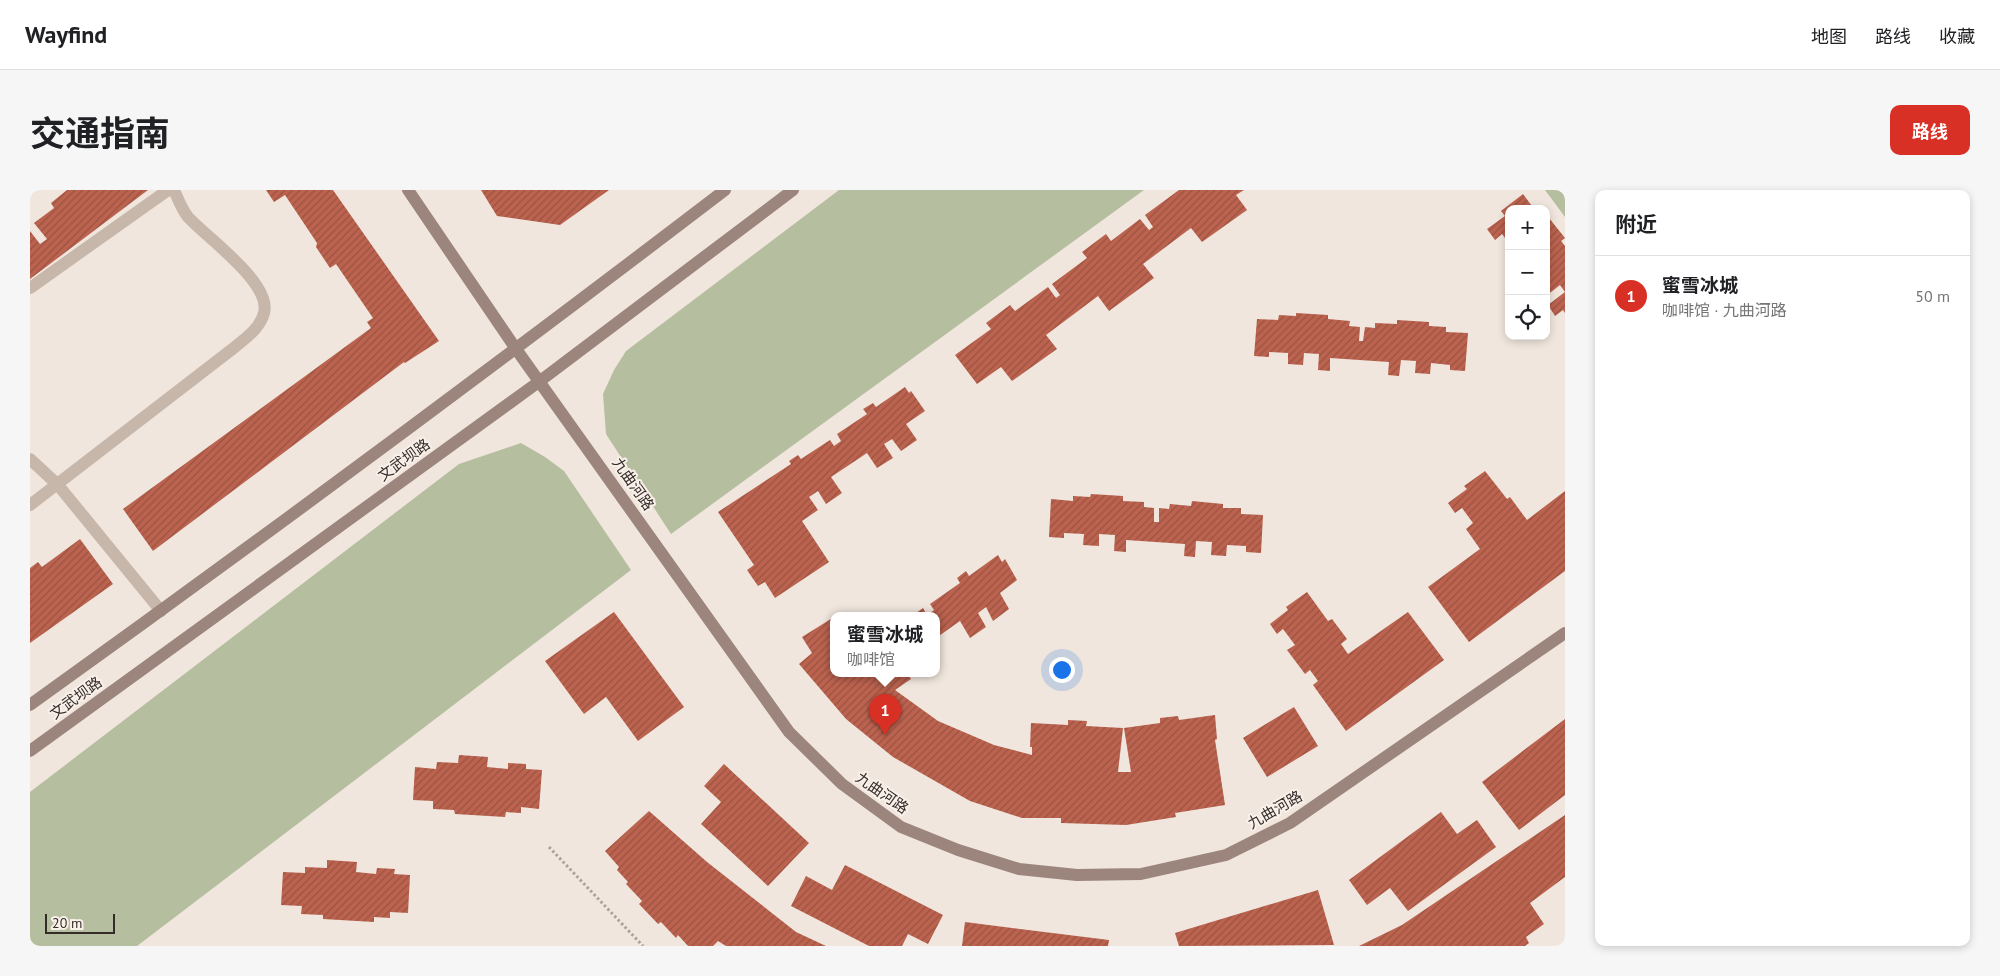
<!DOCTYPE html>
<html lang="zh">
<meta charset="utf-8">
<style>
body{margin:0;font-family:"PT Sans","Noto Sans SC",sans-serif;background:#f6f6f6;color:#202124}
.controls{position:absolute;right:15px;top:15px;display:grid;overflow:hidden;border-radius:10px;box-shadow:0 2px 8px #0003}
.controls button{width:45px;height:45px;display:grid;place-items:center;padding:0;border:0;border-bottom:1px solid #e0e0e0;background:#fff;color:#202124;font:25px sans-serif}
.scale{position:absolute;left:15px;bottom:12px;width:70px;box-sizing:border-box;padding-left:5px;border:2px solid #352c29;border-top:0;font-size:14px;line-height:18px;white-space:nowrap;color:#352c29;-webkit-text-stroke:4px #f8f0e9;paint-order:stroke}
.you{position:absolute;left:1031px;top:479px;width:18px;height:18px;margin:-12px;border:4px solid #fff;border-radius:50%;background:#1a73e8;box-shadow:0 0 0 8px #1a73e833}
.badge{display:grid;place-items:center;width:32px;height:32px;border-radius:50%;background:#d93025;color:#fff;font-size:16px;font-weight:700}
.pin{position:absolute;translate:-50% -41px;filter:drop-shadow(0 1px 2px #0008)}
.pin::after{content:'';position:absolute;top:26px;width:18px;height:15px;background:inherit;clip-path:polygon(0 0,100% 0,50% 100%)}
.popup{position:absolute;left:800px;top:422px;width:110px;height:65px;box-sizing:border-box;display:grid;place-content:center;border-radius:10px;background:#fff;filter:drop-shadow(0 1px 4px #0005);font-size:16px;white-space:nowrap;color:#757577}
.popup b{font-size:19px;color:#202124}
.popup::after{content:'';position:absolute;left:50%;top:100%;margin-left:-10px;border:10px solid transparent;border-top-color:#fff}
.list{margin:0;padding:0;list-style:none}
h2{display:flex;justify-content:space-between;align-items:center;height:65px;margin:0;padding:0 20px;font-size:21px}
h2 small{font-size:16px;font-weight:400;color:#757577}
.list li{display:grid;grid-template-columns:32px 1fr auto;gap:15px;align-items:center;box-sizing:border-box;height:80px;padding:0 20px;border-top:1px solid #e0e0e0}
.list b{display:block;font-size:19px;white-space:nowrap}
.list p{margin:0;font-size:16px;white-space:nowrap;color:#757577}
.list em{font-size:16px;font-style:normal;color:#757577}
.icon{flex:none;width:28px;height:28px;fill:none;stroke:currentColor;stroke-width:2;stroke-linecap:round;stroke-linejoin:round}
.map{position:relative;flex:none;width:1535px;height:756px;overflow:hidden;border-radius:10px}
header{display:flex;align-items:center;gap:30px;box-sizing:border-box;height:70px;padding:0 25px;background:#fff;border-bottom:1px solid #e0e0e0}
header strong{font-size:24px}
nav{display:flex;gap:28px;margin-inline-start:auto;font-size:18px}
.intro{display:flex;align-items:center;justify-content:space-between;box-sizing:border-box;height:120px;padding:0 30px}
h1{margin:0;font-size:35px}
.button{padding:12px 22px;border-radius:10px;background:#d93025;color:#fff;font-size:18px;font-weight:700}
main{display:flex;gap:30px;padding:0 30px}
aside{flex:1;background:#fff;border-radius:10px;box-shadow:0 2px 8px #0003}
.map>svg:first-child{display:block}
.green{fill:#b5be9e}
.building{fill:url(#building-hatch)}
.lines{fill:none;stroke-linecap:round;stroke-linejoin:round}
.path{stroke:#b3a094;stroke-width:3;stroke-dasharray:2.5 2.5;stroke-linecap:butt}
.lane{stroke:#c7b6aa;stroke-width:12}
.secondary{stroke:#9b857c;stroke-width:12}
.labels{text-anchor:middle;stroke-width:4;stroke-linejoin:round;paint-order:stroke}
.street-label{font-size:15px;fill:#352c29;stroke:#f8f0e9}
</style>
<header>
<strong>Wayfind</strong>
<nav><a>地图</a><a>路线</a><a>收藏</a></nav>
</header>
<div class="intro"><h1>交通指南</h1><a class="button">路线</a></div>
<main>
<div class="map">
<svg width="1535" height="756" viewBox="0 0 1535 756">
<defs>
<pattern id="building-hatch" width="6" height="6" patternUnits="userSpaceOnUse" patternTransform="scale(1.25)"><rect width="6" height="6" fill="#bc634f"/><path d="M-1 1l2-2M0 6l6-6M5 7l2-2" fill="none" stroke="#9a5242"/></pattern>
</defs>
<rect width="100%" height="100%" fill="#f0e6dd"/>
<path class="green" d="M809,0H1114L641,344L576,244L573,204L584,180L596,161Z
M1515,0H1535V27Z
M491,253L515,267L534,281L601,380L107,756H0V602L429,274Z"/>
<path class="building" d="M37,0H118L0,89V41L10,54L17,49L4,33L24,18L21,13Z
M236,0H303L409,151L375,173L374,172L123,361L93,319L341,138L337,132L343,128L306,74L300,78L286,57L287,53L255,5L244,12Z
M451,0H579L530,35L467,26Z
M1149,0H1214L1206,5L1217,20L1172,52L1161,38L1113,74L1124,88L1079,121L1068,106L1016,145L1027,159L982,191L971,177L947,194L925,165L961,139L956,133L980,115L985,121L1018,97L1026,108L1030,105L1022,94L1057,68L1052,62L1076,44L1081,51L1110,29L1119,40L1123,37L1115,25Z
M1493,4L1504,19H1479V53L1472,44L1465,50L1457,39L1475,26L1471,21Z
M1519,28L1535,48L1531,51L1535,56V102L1530,95L1516,106V30Z
M1535,102V123L1533,120L1525,126L1518,115Z
M1266,123L1298,125V129L1320,131L1319,136L1330,137L1329,151H1333L1335,137L1345,138V133L1367,134V130L1399,132V136L1416,137V142L1438,143L1435,181L1420,180V175L1401,173L1400,184L1385,183L1386,171L1371,170L1369,186L1358,185L1359,172L1300,168V181L1288,180L1289,164L1274,163L1273,175L1258,174V163L1239,162V167L1224,166L1227,129L1248,130L1249,125L1266,126Z
M875,197L879,203L881,201L895,221L876,234L887,250L871,261L862,249L854,254L863,268L847,278L837,263L801,287L812,303L796,314L788,301L779,307L788,320L772,331L799,372L745,408L735,392L728,396L717,380L724,375L688,322L761,274L759,271L768,265L771,269L800,250L804,256L811,251L807,244L837,224L833,219L843,213L846,217Z
M1455,281L1477,309L1480,307L1497,330L1535,301V381L1439,452L1398,397L1450,359L1436,339L1443,333L1432,318L1425,323L1418,313L1437,299L1434,296Z
M1061,304L1093,306V311L1114,312V317L1124,318V332H1129V318L1139,319L1140,314L1161,316L1162,311L1193,314V318H1211V324L1233,325L1231,363L1216,362V356L1197,355L1196,366L1181,365L1182,352L1166,351L1165,367L1154,366L1155,354L1096,350V362L1084,361L1085,345L1069,344V356L1053,355L1054,344L1034,343V348L1019,347L1021,309L1043,311V306L1060,307Z
M50,349L83,394L0,453V378L8,372L12,377Z
M968,365L972,372L975,369L987,390L970,403L979,419L963,431L956,417L948,423L956,437L940,448L930,431L906,448V426H882L893,418L897,425L904,420L900,414L930,393L927,388L936,381L939,386Z
M1277,402L1298,431L1302,429L1317,449L1311,454L1318,464L1378,422L1414,470L1316,541L1283,495L1288,491L1280,480L1275,484L1257,460L1265,455L1253,439L1247,444L1240,434L1258,420L1256,417Z
M584,422L654,517L608,551L576,507L554,524L515,471Z
M804,427V484H878L881,489L865,500L908,531L964,555L1002,565V557H1000L1001,533L1038,535V530L1057,531L1056,536L1093,538L1088,582H1101L1094,538L1130,533V528L1148,526L1149,530L1185,525L1187,549L1185,550L1195,615L1145,623L1146,627L1096,635L1031,633V628H992L940,611L863,567L816,529L769,474L782,463L772,447Z
M1264,517L1288,556L1237,587L1213,548Z
M1535,529V605L1489,640L1452,592Z
M429,565L458,567L457,577L478,579V573L496,574V579L512,580L509,619L491,617V623L476,622L475,627L425,624L424,620L403,619V611L383,610L385,577L406,579L407,572L428,573Z
M694,574L779,653L738,696L671,634L691,612L674,596Z
M619,621L677,672L766,742L796,756H696L688,751L683,756H658L648,745L646,748L631,732L628,734L609,714L612,711L596,694L598,692L587,680L589,677L575,661Z
M1411,622L1427,644L1447,630L1466,657L1378,721L1360,698L1337,715L1319,690Z
M1535,625V687L1500,713L1514,734L1496,747L1499,753L1495,756H1329L1372,735Z
M297,670L327,672L326,682L346,684L347,678L365,679L364,684L380,685L378,723L360,722V728L344,727V732L293,729V725L271,724L272,716L251,715L253,682L275,683V677L297,678Z
M815,675L913,725L898,754L878,744L872,756H839L761,716L776,686L802,700Z
M1288,700L1304,755L1149,756L1145,743Z
M935,732L1079,750L1078,756H932Z"/>
<g class="lines">
<path class="path" d="M519,657L613,756"/>
<path class="lane" d="M0,98L138,0
M0,269L28,295L131,421
M0,315L205,157C217,147 230,138 234,123C242,93 177,48 158,27C152,20 148,9 144,0"/>
<path class="secondary" d="M378,0L486,159L759,542L812,594L871,637L928,660L989,679L1047,685L1111,684L1196,665L1260,633L1535,443
M0,515C234,347 466,175 695,0
M0,561L510,191L763,0"/>
</g>
<g class="labels">
<g class="street-label">
<text transform="translate(374 270) rotate(-36)" y="5">文武坝路</text>
<text transform="translate(603 294) rotate(55)" y="5">九曲河路</text>
<text transform="translate(46 508) rotate(-36)" y="5">文武坝路</text>
<text transform="translate(852 603) rotate(35)" y="5">九曲河路</text>
<text transform="translate(1245 620) rotate(-30)" y="5">九曲河路</text>
</g>
</g>
</svg>
<div class="controls">
<button>+</button>
<button>−</button>
<button><svg class="icon" aria-label="locate" viewBox="0 0 24 24"><circle cx="12" cy="12" r="6"/><path d="M12 2v4M12 18v4M2 12h4M18 12h4"/></svg></button>
</div>
<div class="scale">20 m</div>
<div class="you"></div>
<div class="pin badge" style="left:855px;top:545px">1</div>
<div class="popup"><b>蜜雪冰城</b>咖啡馆</div>
</div>
<aside>
<h2>附近<small></small></h2>
<ul class="list">
<li><span class="badge">1</span><div><b>蜜雪冰城</b><p>咖啡馆 · 九曲河路</p></div><em>50 m</em></li>
</ul>
</aside>
</main>
